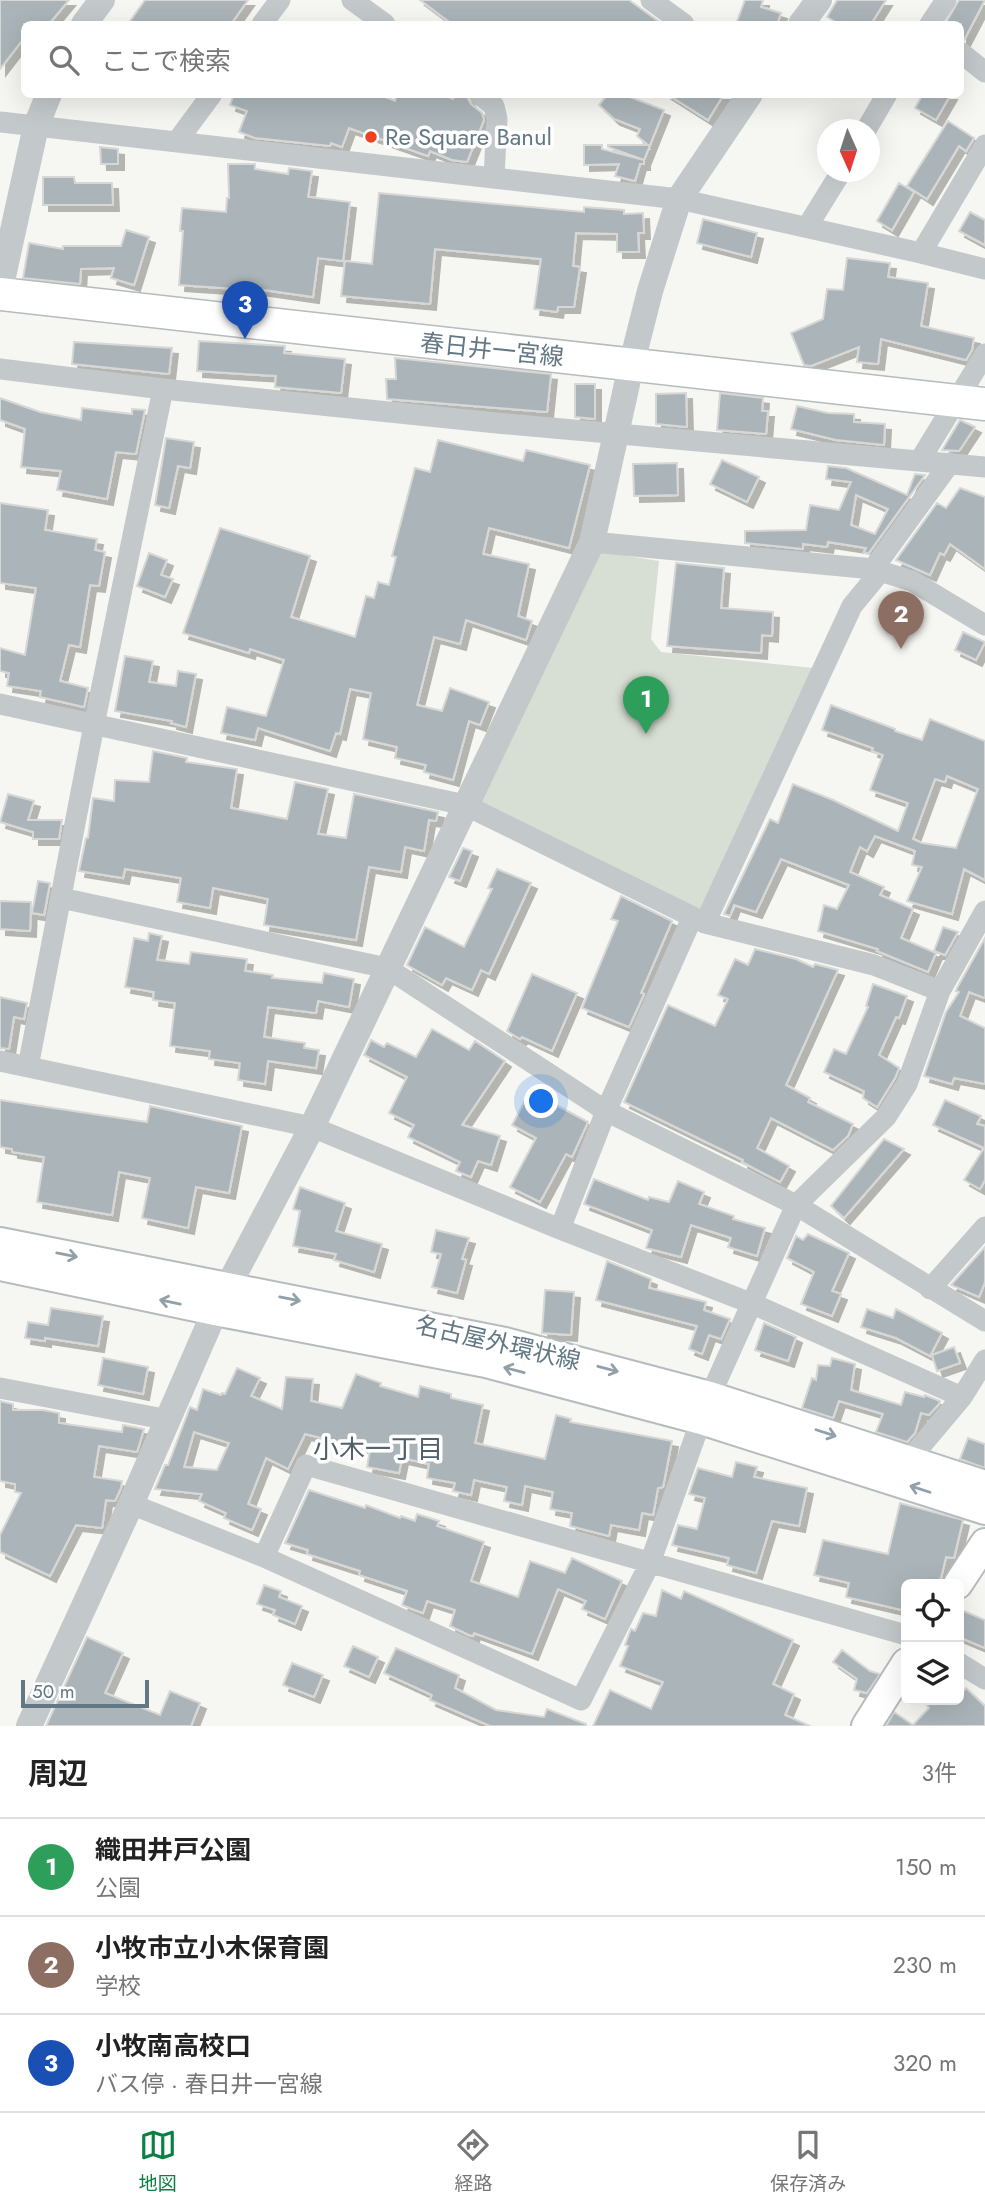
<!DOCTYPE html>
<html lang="ja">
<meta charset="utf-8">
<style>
body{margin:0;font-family:Jost,"Noto Sans JP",sans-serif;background:#f6f6f6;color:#222}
.controls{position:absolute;right:21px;bottom:21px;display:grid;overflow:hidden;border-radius:10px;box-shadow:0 7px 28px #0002}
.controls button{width:63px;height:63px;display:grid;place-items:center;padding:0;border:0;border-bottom:2px solid #e0e0e0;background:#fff;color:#222;font:35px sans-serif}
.compass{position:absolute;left:817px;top:119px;width:63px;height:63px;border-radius:50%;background:#fff;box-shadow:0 7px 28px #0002;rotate:177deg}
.scale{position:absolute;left:21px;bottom:18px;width:128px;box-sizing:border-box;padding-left:7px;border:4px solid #637885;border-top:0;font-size:19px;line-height:24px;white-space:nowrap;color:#637885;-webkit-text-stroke:5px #fff;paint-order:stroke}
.you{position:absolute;left:542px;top:1102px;width:24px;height:24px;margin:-18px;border:5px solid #fff;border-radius:50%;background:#1a73e8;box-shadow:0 0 0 10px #1a73e833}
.badge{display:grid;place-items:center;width:46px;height:46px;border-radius:50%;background:#0b8043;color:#fff;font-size:23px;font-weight:700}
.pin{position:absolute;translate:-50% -58px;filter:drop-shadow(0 2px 4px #0008)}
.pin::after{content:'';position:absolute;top:37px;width:24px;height:21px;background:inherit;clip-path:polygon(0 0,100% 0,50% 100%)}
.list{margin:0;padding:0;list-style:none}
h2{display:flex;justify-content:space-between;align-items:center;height:91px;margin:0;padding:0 28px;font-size:30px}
h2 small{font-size:23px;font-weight:400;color:#767676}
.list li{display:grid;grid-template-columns:46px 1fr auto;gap:21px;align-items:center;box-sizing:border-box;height:98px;padding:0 28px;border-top:2px solid #e0e0e0}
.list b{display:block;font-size:26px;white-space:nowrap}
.list p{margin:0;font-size:23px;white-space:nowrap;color:#767676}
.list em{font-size:23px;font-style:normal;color:#767676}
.icon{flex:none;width:38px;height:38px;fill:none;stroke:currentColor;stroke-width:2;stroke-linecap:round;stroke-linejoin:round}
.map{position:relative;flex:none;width:985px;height:1726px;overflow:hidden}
.search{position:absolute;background:#fff;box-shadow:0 7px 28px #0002;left:21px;right:21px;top:21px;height:77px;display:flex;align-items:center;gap:18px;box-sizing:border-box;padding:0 24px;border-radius:10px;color:#767676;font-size:26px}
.sheet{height:385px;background:#fff}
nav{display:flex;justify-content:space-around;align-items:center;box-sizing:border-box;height:98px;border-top:2px solid #e0e0e0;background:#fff;font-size:19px;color:#767676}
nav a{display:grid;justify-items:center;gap:4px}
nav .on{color:#0b8043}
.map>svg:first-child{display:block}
.park{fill:#d7ded3}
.building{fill:#abb5b9;stroke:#d7d7d5;stroke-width:2;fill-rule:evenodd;filter:url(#shadow)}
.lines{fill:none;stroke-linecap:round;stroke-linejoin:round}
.secondary-casing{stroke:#b5bbbf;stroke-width:32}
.primary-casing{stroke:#b6bbbe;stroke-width:35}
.minor{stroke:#c3c8ca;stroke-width:21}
.tertiary{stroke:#c3c8ca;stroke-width:26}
.secondary{stroke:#fff;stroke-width:28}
.primary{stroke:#fff;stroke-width:32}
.oneway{stroke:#92a0aa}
.poi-dot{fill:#ec421d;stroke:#fff;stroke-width:2.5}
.labels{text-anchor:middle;stroke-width:7;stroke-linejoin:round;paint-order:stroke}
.poi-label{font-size:24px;fill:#637885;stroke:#fff;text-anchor:start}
.street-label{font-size:24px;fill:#637885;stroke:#fff}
.neighbourhood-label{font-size:26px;fill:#52606a;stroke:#fff}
</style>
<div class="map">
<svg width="985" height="1726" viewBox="0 0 985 1726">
<defs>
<filter id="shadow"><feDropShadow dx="6" dy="6" stdDeviation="0" flood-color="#0004"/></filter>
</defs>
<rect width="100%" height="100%" fill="#f6f6f2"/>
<path class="park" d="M596,551L659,561L651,639L661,652L813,668L701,913L478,800Z"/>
<path class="building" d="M0,0H69L49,24H24V38L0,69Z
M145,0H248L231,24H128Z
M420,0H629L662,24H452Z
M745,0H763L761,7L781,13L777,24H736Z
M837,0H886L871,24H839L827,17Z
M959,0H985L964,40L961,39V24H945Z
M234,94H377L395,101L397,94H442L453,99L455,94H459L467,97L471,104L482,113L484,120L467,162L452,160L430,151L428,156L349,128L342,147L331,143L330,146L255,138L239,132L247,111L230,105Z
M608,94H622L664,110L644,160L608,147V145H648L637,136L640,129L614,119L599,105Z
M667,94H724L708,120Z
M923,94H951L936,120L915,108Z
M948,121L974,138L966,151L959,146L927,199L907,186Z
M584,145H602V149L644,160V164H640L635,181L615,176L619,164L584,165Z
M100,147L118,149V164H101Z
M228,164H255V169L288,174L289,168L312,171L308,197L350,202L343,261L318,258L313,297L250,288V290L179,285L183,231H180L182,208L226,212L227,198H229Z
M43,177H74L75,183H112L113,205H43Z
M899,183L914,192L892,230L877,221Z
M379,193L584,212V207L624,210V214L643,213L644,233H638L639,252H617V234L576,233L573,266L580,267L574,307H558L557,312L534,309L541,259L435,249L430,304L341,296L345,261L372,264Z
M970,212L985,220V245L959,231Z
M703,219L757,233L751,257L697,243Z
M126,230L149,237L134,285L111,278L114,268L81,269L80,284L23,278L29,243L63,249V246H121Z
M847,258L890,263L888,277L928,283L921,326L974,338L972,350L966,360L881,339L878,364L857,362L859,347L811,366L804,365L791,333L823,319L827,289L843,290Z
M199,341L285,346L284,353L345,359L341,393L275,387L276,376L197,371Z
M74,342L172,348L169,374L72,364Z
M395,358L551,374L547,412L387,399L386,379H396Z
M575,384H595V419L575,417Z
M686,393L687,427L656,424V394Z
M720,393L763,398L762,411H768L766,434L717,430Z
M0,398L40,412L81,420L82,408L132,414V409L145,410L136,454L116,452L107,499L57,490L61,471L21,467L25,429L0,420Z
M797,406L828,413L854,414V422L885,424L884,445L836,440L791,429Z
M960,420L975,427L959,451L942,450Z
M166,438L194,442L190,468L178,466L169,508L155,505Z
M438,440L523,461L526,450L590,465L569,548L489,528L483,554L529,564L518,616L532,621L526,640L466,620L460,644L434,637L417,705L442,711L450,688L489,702L480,725L469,721L453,780L424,772L426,765L395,758L397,747L363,739L371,693L350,689L340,734L336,733L330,751L258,728L255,740L221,733L227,707L266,716L284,660L250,649L249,653L183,633L220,528L310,556L291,617L355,637L366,596L374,598L378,582L389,585L396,557L392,556L415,468L430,472Z
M722,460L759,477L747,502L710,484Z
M677,463L678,495L634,496L633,464Z
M828,466L846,468L907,495L915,474L925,475L868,554L864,552L866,548L828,542L827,547L803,544V549L745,543V531L806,530L810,505L839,510L851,482L826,479ZM856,495L888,509L875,534L851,525Z
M960,488L985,497V569L950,544L944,555L940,553L930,575L896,560L937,503L946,508Z
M0,503L48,510L45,530L97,539L95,550L105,552L99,586L90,585L80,647L69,645L60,681L88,688L84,707L40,697L41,691L7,686L9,673L0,671V648L25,655L36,588L0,583Z
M149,553L167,560L161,575L173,579L165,597L137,586Z
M676,563L724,568L721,608L773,612L772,636L762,635L761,653L667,646Z
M963,632L985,642L976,660L955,650Z
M125,656L153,661L149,682L176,686L178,671L196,674L186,727L171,723L172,721L115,711Z
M831,705L895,729V731L922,740L930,719L985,741V880L964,869L952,914L907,901L922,867L912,865L915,851L875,836L867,851L860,847L850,872L884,887L880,895L913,909L901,938L936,953L928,972L877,951L878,949L818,931L824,905L837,909L849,885L781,859L756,912L734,905L730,916L724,914L770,819L778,823L793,784L833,800L898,831L908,803L870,790L883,755L872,751L873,748L822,730ZM947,776L978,789L956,848L922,843L913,839L935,779L945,782Z
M153,751L187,758L186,762L237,769L231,808L287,819L295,782L328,789L318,834L346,838L354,794L438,812L436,821L429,820L424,851L405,847L401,872L369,867L356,940L264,925L268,899L213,888L210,908L177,902L181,878L125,869L123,878L79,871L86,838H88L93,798L114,801L115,780L149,782Z
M8,794L34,801L28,820H62L59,839H33V832L0,822Z
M463,848L472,851L460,881L449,877Z
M497,869L531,883L489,974L481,970L472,990L446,978L442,985L407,965L425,927L464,947L492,889L488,888Z
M38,881L50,883L44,915L32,913Z
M621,896L672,921L641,993L644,994L629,1027L582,1008L618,921L611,919Z
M0,901L31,902L30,931L0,929Z
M943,927L958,932L945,955L934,951Z
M149,933L162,936L157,960L189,964L191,952L247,959L245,971L273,975L272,978L322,983L324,973L354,979L349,1007L318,1001L316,1013L268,1007L264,1037L305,1043L304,1048L319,1050L316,1068L268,1061L265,1084L238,1080L240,1063L209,1059L210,1051L170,1046L175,1003L153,1000L154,992L125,987L134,938L148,941Z
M985,938V998L969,992L960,1016L985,1028V1084L954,1078L952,1084L924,1076L946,1012L959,992L956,991L957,988Z
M755,949L796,959L813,967L815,964L838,970L786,1085L810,1098L808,1102L853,1124L848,1136L833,1150L771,1118L757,1148L789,1166L780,1182L742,1162L743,1160L624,1102L668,1005L715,1026L728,999L718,995L735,959L748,965Z
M532,974L577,993L552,1051L522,1037L520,1039L507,1031Z
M873,984L907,996L899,1018L896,1017L879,1055L899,1068L895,1078L877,1107L863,1098L864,1091L824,1072L834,1049L846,1054L868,1007L866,1006Z
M0,997L27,1003L24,1019L14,1017L9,1049L0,1048Z
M432,1029L469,1050L475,1041L505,1061L462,1125L500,1136L491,1165L478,1161L471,1177L456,1171L460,1162L408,1137L414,1125L389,1113L407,1077L364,1055L371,1040L384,1047L387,1043L416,1057Z
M530,1091L588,1122L572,1157L566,1154L540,1202L510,1187L536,1138L512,1125Z
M0,1100L147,1122L150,1106L242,1126L229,1193L196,1187L188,1228L142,1218L150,1178L119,1172L112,1215L37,1202L44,1157L12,1152V1149L0,1147Z
M945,1100L981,1116L977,1124L985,1126V1180L980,1189L964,1180L984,1148L933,1125Z
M884,1139L904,1149L844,1218L831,1206Z
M594,1179L648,1200L649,1197L669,1202L678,1181L704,1192L699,1204L734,1216L733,1219L765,1228L757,1256L728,1247L731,1238L691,1225L681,1257L646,1248L652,1230L584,1204Z
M300,1187L345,1203L336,1231L382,1244L374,1272L334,1260L336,1254L293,1246L300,1211L293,1209Z
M436,1230L469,1238L462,1259L466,1260L457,1293L432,1287L441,1254L431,1252Z
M808,1234L849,1253L832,1291L841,1294L832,1316L801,1304L814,1272L787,1258L796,1236L803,1240Z
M985,1247V1282L979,1297L951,1285Z
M607,1261L651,1279L649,1288L706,1302L704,1310L730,1319L721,1339L709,1335L702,1354L689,1349L697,1326L596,1300Z
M545,1290L574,1292L571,1335L542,1333Z
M51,1308L103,1316L98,1346L45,1338V1341L25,1338L28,1322L48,1325Z
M867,1309L893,1318L896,1309L942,1333L930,1356L896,1338L861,1327Z
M764,1323L796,1337L788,1361L755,1350Z
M954,1347L960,1363L937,1371L932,1355Z
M103,1358L148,1367L143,1394L98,1385Z
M832,1358L855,1364L851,1390L901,1405L905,1392L924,1397L925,1395L940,1401L939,1404L929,1415L921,1413L915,1433L907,1442L876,1432L883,1414L839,1401L833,1418L802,1408L812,1378L816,1380L818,1365L830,1366Z
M237,1368L260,1378L251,1396L282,1409L286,1377L313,1379L311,1401L342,1408L356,1374L381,1383L380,1386L418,1397L420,1386L451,1394V1398L483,1405L475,1443L545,1459L556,1415L571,1419L570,1422L672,1441L663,1487L658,1488L653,1515L642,1513L639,1530L611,1525L609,1536L570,1526L572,1513L550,1509L553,1492L525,1486L522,1505L504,1501L507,1487L474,1480L471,1495L453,1491L455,1483L427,1478L429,1464L402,1458L399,1473L367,1467L370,1450L305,1434L288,1469L266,1458L248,1504L261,1509L252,1530L224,1518L226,1513L199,1501L202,1494L155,1489L165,1465H168L190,1407L197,1410L203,1389L221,1395L222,1393L225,1394ZM194,1432L229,1443L217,1470L184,1467Z
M0,1401L13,1404V1410H43L59,1413V1423L122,1432L123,1425L144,1429L137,1452L99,1446L94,1477L122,1481L121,1488L115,1501L106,1500L102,1528L76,1525L50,1576L0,1552V1535L21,1493L15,1492V1484L0,1481Z
M968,1438L985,1444V1468L960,1459Z
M736,1462L757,1467L754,1477L807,1488L799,1526L772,1521L756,1573L727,1565L729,1558L672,1545L678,1525L697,1529L705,1498L689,1494L698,1468L732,1477Z
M309,1490L365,1508L366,1505L400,1518L401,1516L415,1521L417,1514L439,1521L437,1526L484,1542L471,1581L518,1597L530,1561L565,1573L572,1558L622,1581L605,1619L582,1609L586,1601L558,1589L532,1654L474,1633L473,1636L469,1635L450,1626L455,1610L427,1601L423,1613L412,1609L402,1605L407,1591L359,1575L360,1571L307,1554L308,1550L285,1543Z
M900,1503L963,1520L954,1558L946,1557L940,1582L932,1580L931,1584H906V1611L846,1597L849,1583L814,1575L823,1540L888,1554Z
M264,1585L281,1591L279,1597L302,1606L295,1624L273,1615L275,1610L257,1604Z
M662,1590L681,1599L684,1591L793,1640L773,1684L794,1694L785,1715L810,1726H593L610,1690L651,1709L663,1682L620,1666L628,1646L625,1645L631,1629L635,1631L643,1613L656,1616Z
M959,1609L985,1620V1648L959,1637Z
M87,1637L123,1653L105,1693L160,1715L170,1691L200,1703L191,1726H46Z
M353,1646L378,1657L369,1677L344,1666Z
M396,1648L459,1675L455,1688L496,1710L544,1717L547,1709L586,1724V1726H490L430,1700L432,1695L384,1673Z
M842,1650L870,1671L880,1674L867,1693L854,1690L857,1679L833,1662Z
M292,1663L323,1675L314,1697L283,1685Z
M966,1688L985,1706V1726H886L894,1712L913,1725L929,1708L923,1700H959V1696Z"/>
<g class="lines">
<g class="secondary-casing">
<path id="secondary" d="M0,1242L505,1342L710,1396L985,1485
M0,1266L215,1311L486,1363L701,1420L985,1510
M958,1584L985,1543
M866,1726L906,1663"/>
</g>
<g class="primary-casing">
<path id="primary" d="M0,294L985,404"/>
</g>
<path class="minor" d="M352,0L385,24
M651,0L684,24
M262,24L280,0
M930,24L946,0
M960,52L985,72
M479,94L494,106L497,119L494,177
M0,122L679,199L921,253L985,269
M866,130L887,94
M178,140L212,94
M807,227L841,172
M921,253L985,145
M0,369L163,389L497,423L985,467
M920,460L985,354
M592,542L873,569L912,581L985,625
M873,569L950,463
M0,704L465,805L705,923L874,965L940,991
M61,898L387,968L606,1111L796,1205L985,1321
M705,923L852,606L880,572
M0,1061L312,1127L560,1229L753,1304L962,1397
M28,1067L94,725L163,389
M560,1229L606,1111L692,918
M930,1289L985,1227
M0,1388L169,1420
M710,1396L796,1205L886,1117L907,1084L940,991L985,911
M909,1460L962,1397L985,1360
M131,1504L264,1557L581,1700L650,1563L701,1420
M264,1557L306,1465L906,1635
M959,1663L985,1679"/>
<path class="tertiary" d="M84,24L102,0
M801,24L819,0
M0,290L36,126L49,94
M29,1726L131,1504L215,1311L312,1127L592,542L631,366L650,291L679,199L750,94"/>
<use href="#secondary" class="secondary"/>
<use href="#primary" class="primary"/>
</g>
<defs><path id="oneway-shaft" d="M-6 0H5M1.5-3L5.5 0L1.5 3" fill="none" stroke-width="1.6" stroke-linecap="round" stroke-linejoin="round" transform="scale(1.75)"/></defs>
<g class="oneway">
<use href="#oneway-shaft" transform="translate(67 1255) rotate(11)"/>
<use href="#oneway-shaft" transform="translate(290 1299) rotate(11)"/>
<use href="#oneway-shaft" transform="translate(170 1302) rotate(-168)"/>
<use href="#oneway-shaft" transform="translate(608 1369) rotate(15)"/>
<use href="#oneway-shaft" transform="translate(514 1370) rotate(-165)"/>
<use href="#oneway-shaft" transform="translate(826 1433) rotate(18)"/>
<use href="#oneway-shaft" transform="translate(920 1489) rotate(-162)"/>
</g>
<circle class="poi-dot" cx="371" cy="137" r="7"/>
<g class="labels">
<g class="poi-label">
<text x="385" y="145">Re Square Banul</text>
</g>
<g class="street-label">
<text transform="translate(492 350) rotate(6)" y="8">春日井一宮線</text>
<text transform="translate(498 1343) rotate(13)" y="8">名古屋外環状線</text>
</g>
<g class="neighbourhood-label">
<text x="378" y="1458">小木一丁目</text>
</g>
</g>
</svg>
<div class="controls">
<button><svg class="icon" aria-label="locate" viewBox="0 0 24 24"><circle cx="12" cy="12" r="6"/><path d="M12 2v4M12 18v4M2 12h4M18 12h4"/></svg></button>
<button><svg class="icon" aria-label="layers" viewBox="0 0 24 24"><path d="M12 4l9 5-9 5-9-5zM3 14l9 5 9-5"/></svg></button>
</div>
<svg class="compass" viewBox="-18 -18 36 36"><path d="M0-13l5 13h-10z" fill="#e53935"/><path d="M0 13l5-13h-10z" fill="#767676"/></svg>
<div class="scale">50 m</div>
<div class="you"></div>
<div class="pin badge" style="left:646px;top:734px;background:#2e9e5b">1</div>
<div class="pin badge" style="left:901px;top:649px;background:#8d6e63">2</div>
<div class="pin badge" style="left:245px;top:339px;background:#1a4fb4">3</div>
<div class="search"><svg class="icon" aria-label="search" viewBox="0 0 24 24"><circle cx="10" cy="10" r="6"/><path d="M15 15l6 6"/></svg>ここで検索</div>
</div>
<section class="sheet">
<h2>周辺<small>3件</small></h2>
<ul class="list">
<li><span class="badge" style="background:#2e9e5b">1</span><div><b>織田井戸公園</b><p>公園</p></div><em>150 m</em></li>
<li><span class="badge" style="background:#8d6e63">2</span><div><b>小牧市立小木保育園</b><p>学校</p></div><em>230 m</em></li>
<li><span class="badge" style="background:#1a4fb4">3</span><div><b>小牧南高校口</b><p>バス停 · 春日井一宮線</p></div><em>320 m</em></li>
</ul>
</section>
<nav>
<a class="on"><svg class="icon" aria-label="map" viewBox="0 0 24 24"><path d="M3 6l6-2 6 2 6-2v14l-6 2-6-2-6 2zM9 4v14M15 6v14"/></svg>地図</a>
<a><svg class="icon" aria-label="directions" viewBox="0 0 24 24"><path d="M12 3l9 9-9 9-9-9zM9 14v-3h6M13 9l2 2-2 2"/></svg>経路</a>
<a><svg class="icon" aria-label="saved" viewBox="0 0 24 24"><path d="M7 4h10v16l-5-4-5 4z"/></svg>保存済み</a>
</nav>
